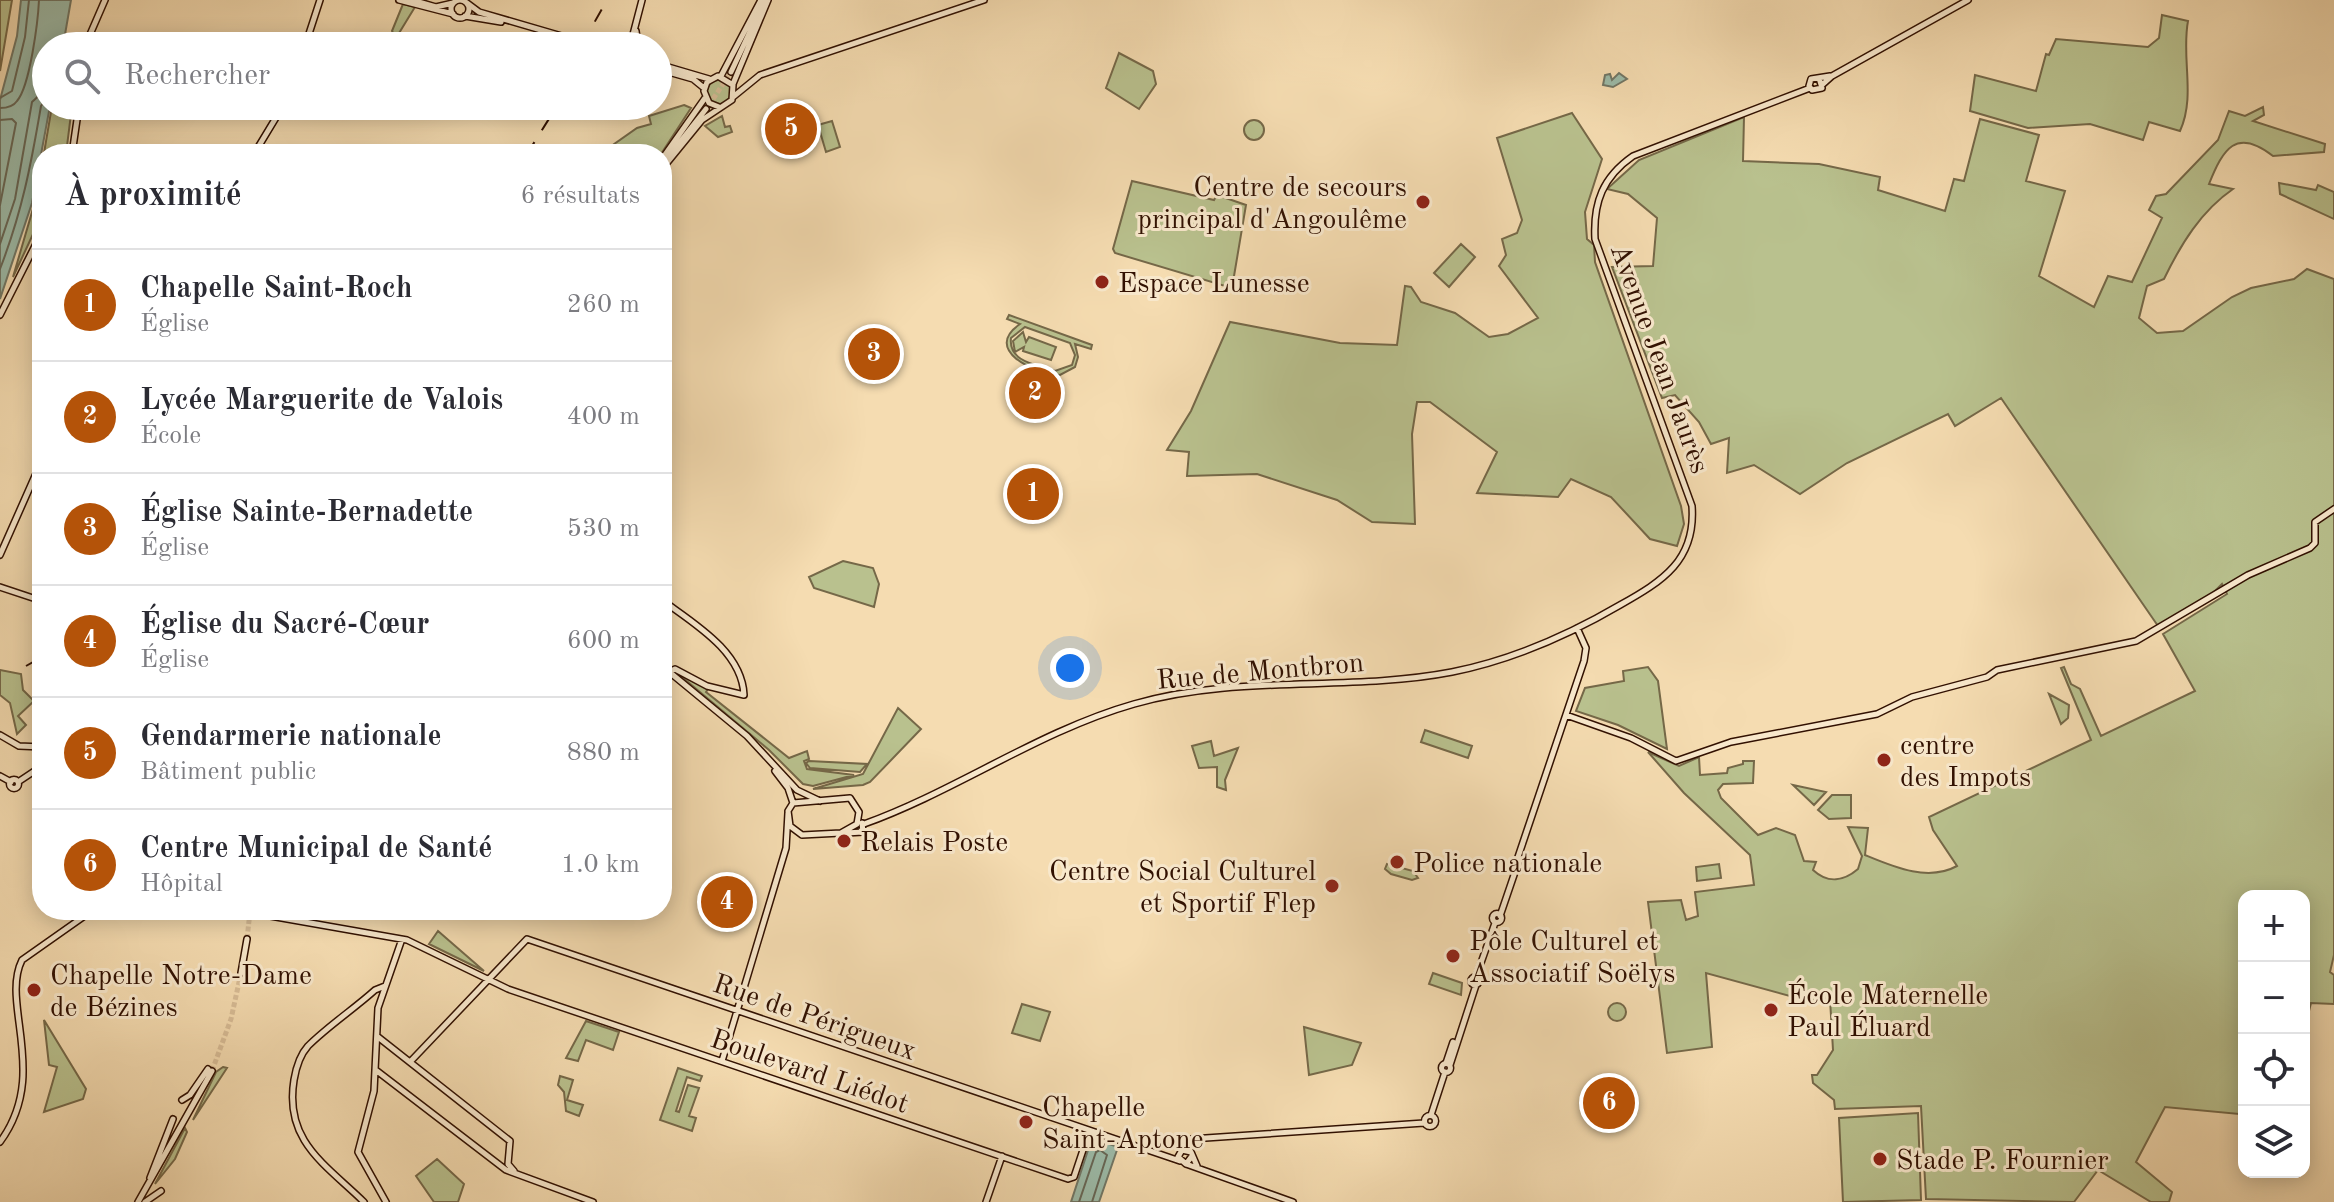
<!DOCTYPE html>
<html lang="fr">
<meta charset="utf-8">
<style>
body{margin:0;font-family:"Old Standard TT",serif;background:#f2f2f3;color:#2b2b33}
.controls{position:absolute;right:24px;bottom:24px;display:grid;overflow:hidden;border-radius:16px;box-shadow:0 4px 20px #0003}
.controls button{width:72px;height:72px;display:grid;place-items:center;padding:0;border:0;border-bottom:2px solid #e1e1e2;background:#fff;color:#2b2b33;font:40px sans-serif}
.you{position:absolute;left:1070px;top:668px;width:28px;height:28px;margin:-20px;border:6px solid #fff;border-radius:50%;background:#1a73e8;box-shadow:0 0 0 12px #1a73e833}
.badge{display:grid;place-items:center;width:52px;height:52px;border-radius:50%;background:#b45309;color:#fff;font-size:26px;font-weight:700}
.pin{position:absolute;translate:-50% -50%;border:4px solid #fff;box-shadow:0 2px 8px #0006}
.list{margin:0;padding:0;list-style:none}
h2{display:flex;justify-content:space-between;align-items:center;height:104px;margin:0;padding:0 32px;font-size:34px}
h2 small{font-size:26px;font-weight:400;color:#7c7c81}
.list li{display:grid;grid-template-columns:52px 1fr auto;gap:24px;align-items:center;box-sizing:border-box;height:112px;padding:0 32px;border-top:2px solid #e1e1e2}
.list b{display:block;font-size:30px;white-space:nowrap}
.list p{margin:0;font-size:26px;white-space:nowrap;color:#7c7c81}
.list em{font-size:26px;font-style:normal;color:#7c7c81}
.icon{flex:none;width:44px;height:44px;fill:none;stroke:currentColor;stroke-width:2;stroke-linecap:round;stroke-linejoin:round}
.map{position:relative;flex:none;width:2334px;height:1202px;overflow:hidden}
.search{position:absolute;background:#fff;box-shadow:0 4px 20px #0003;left:32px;top:32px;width:640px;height:88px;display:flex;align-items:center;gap:20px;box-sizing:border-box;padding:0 28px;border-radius:44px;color:#7c7c81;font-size:30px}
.panel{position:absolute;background:#fff;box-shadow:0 4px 20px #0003;left:32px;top:144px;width:640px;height:776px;border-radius:32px}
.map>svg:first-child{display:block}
.green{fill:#b9c18e;stroke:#756848;stroke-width:2;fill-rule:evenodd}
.water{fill:#9cbcaa;stroke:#717766;stroke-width:2}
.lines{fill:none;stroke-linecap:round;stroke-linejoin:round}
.shore{stroke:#666656;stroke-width:2}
.secondary-tunnel{stroke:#d8bd97;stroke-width:5;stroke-dasharray:5 2.5;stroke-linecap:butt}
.secondary-casing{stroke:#311001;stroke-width:8}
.secondary{stroke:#f8e8cc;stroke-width:5}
.rail{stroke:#311001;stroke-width:2;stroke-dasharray:14 14;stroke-linecap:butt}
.secondary-bridge-casing{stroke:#311001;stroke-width:8;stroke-linecap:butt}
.secondary-bridge{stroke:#f8e8cc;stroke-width:5}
.poi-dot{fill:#8f2418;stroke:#f8e8cc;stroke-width:3}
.labels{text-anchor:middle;stroke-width:6;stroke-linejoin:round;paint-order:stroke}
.poi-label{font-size:28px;fill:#311001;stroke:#f8e8cc;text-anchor:start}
.street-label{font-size:28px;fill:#311001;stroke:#f8e8cc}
</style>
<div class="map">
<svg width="2334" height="1202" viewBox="0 0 2334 1202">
<rect width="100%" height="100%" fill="#f5dcb1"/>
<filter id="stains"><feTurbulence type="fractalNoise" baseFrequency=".0025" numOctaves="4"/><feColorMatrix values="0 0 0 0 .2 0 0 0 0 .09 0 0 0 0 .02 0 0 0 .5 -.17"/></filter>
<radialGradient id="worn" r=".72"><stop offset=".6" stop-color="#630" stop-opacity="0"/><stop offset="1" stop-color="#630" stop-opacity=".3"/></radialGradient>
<path class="green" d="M0,0H12L0,71Z
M403,4L415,7L396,38L392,31Z
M2162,15L2188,21C2181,58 2196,96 2180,131L2149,122L2143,140L2090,124L2028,128L1970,111L1975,75L2036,91L2046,54L2049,55L2056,39L2148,47L2159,38Z
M1119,53L1153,71L1156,84L1139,109L1106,88Z
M707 92a12 12 0 1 1 24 0a12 12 0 1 1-24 0Z
M684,105L691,108L661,154H600L637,128L651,124L649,116Z
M52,106H72L66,154L44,153Z
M2263,107L2264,115L2253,121L2325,144L2324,152L2273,156C2236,127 2223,149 2209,184L2233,189C2201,211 2181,244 2164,279L2147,286L2139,318L2157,333L2183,331L2232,297L2251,288L2294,279L2307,269L2334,279V955L2330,972L2334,975V1004L2311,1003L2304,1031V896H2244V1096L2239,1114L2165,1107L2136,1162L2172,1192L2169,1202H2151L2098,1170L2074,1202L1926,1199L1921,1106L1835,1109L1834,1100L1813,1083L1812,1075H1817L1833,1050L1830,999L1808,1001L1706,973L1712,1047L1667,1053L1648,902L1681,900L1686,920L1698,916L1695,892L1754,885L1750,855L1684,793L1648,752L1679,766L1699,757L1700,775L1727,773L1728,768L1743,764V761H1754L1753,783L1723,784L1718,790L1721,798L1758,835L1776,828L1795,835L1804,861L1816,862L1813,870C1828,884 1844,881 1858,869L1862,856L1848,827L1868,828L1865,855C1894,867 1928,882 1957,866L1933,830L1929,817L2091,740L2061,668L2064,667L2071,684L2080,689L2101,736L2195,691L2163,634L2227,594L2222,584L2207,599L2158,626L2001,398L1955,426L1948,414L1847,463L1800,494L1754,465L1727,473L1729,438L1711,444L1699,422L1675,395L1662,398L1612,267L1653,266L1657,218L1628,194L1607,189L1639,160L1744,117L1743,161L1819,164L1880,177L1878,190L1945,211L1954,179L1964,181L1980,119L2039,135L2026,181L2065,191L2039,276L2094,307L2108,276L2132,282L2162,218L2149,210L2156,196L2166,194L2218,140L2229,111L2245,116Z
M1572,113L1602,159L1585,212L1587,239L1594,245L1595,262L1681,506L1684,524L1677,546L1650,539L1611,497L1571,479L1558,497L1477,493L1497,452L1430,402H1417L1412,434L1415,524L1372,522L1337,500L1257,474L1187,476L1189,452L1167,450L1191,411L1230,322L1340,343L1397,345L1405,286L1411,287L1421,302L1455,313L1489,337L1508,334L1538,318L1499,266L1506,255L1502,239L1517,233L1522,220L1497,138Z
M722,116L725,127L730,126L732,132L718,137L705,126Z
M1244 130a10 10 0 1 1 20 0a10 10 0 1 1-20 0Z
M832,121L840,147L826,152L818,125Z
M1132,181L1214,200L1217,195L1246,205L1233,282L1225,286L1115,253L1113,249Z
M2279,183L2316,190L2318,185L2334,192V219L2280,194Z
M35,202L42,204V215L13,277Z
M1461,244L1475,257L1449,287L1434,273Z
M1009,315L1092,345L1091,349L1075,344L1078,357L1075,367L1060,375C1035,374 982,350 1020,324L1007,319ZM1025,327L1070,343L1075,355L1072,365L1055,371C1037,365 1008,362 1011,338Z
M1023,332L1026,342L1029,337L1056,347L1051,360L1023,351L1024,347L1015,352L1013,341Z
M843,561L873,568L879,584L874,607L814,588L809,577Z
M1648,667L1658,681L1667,749L1618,725L1576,711L1585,688L1624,681L1623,671Z
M0,670L21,674L23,690L34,701L18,716L26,725L17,734L10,703L0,695Z
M676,672L708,689L706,692L789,758L807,751L809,759L804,761L807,769L854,775L813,786L803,784L769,750Z
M2049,694L2069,705L2068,718L2061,724Z
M898,708L921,729L870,782L863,785L813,789L863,774Z
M1425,730L1472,746L1468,758L1421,742Z
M1211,741L1214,756L1238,748L1225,780L1226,790L1217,787V767L1199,768L1192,746Z
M809,761L867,764L860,772L810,768L806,763Z
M1793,785L1826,792L1814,805Z
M1832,795H1851V818L1829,819L1818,810Z
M1387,864L1413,871L1418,878L1412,880L1391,874L1385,869Z
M1719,864L1721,878L1697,881L1696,867Z
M438,931L484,971L429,944Z
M1433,973L1462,983L1461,995L1429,984Z
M1608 1012a9 9 0 1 1 18 0a9 9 0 1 1-18 0Z
M1022,1004L1050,1012L1040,1041L1012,1033Z
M44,1020L86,1089L83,1099L44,1112L57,1067L49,1065Z
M586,1021L619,1032L613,1050L586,1040L578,1061L566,1058Z
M1304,1027L1361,1043L1352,1065L1309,1075Z
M223,1067L227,1068L193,1120L216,1072Z
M678,1068L702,1076L700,1081L687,1077L676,1111L679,1112L688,1085L699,1088L689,1116L696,1118L692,1131L660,1120Z
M560,1076L573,1080L567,1100L583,1105L579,1116L566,1111L564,1092L558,1085Z
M1918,1113L1921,1200L1843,1202L1839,1118Z
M185,1128L187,1132L175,1159L155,1184Z
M437,1159L464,1184L458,1202H434L416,1176Z"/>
<path class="water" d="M21,0H71L63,46H46V106H50L32,203L0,299V100L17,36Z
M1619,73L1627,79L1613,87L1603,85L1605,75L1610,74L1612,80Z
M1092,1138L1118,1147L1117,1150L1099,1202H1071Z"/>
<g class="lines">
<path class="shore" d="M0,98L12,91L25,37L29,0
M0,108C7,108 13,107 17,101C30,86 38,21 39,0
M0,120L12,119L16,123L0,205
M0,244L15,199L32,102L46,89
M0,269C22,212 31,165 41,106L46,99
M1079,1202L1096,1152L1100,1150L1107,1155L1092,1202"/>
<path class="secondary-tunnel" d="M709,105L731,72
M247,939L250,912
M212,1071L231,1019L241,973"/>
<g class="secondary-casing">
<path id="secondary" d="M399,0L453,14
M412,0L436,7L453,3
M451 9a9 9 0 1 1 18 0a9 9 0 1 1-18 0Z
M467,3L479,12L565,37
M465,16L501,22
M636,31L638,46
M85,46L105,0
M305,46L320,0
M630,46L642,0
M658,64L709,79
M658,69L693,79L704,88
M731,72L765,0
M721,76L761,0
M1819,78L1822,88L1812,90L1809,86L1811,79L1830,76
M733,84L768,0
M1822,85L1832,76L1968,0
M733,97L760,75L984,0
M72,154L79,106
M254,154L283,106
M662,159L705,98
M665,161L706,109
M662,169L702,120L732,100L733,85L718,76L707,82L704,91L709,103L719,107
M0,315L42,232
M0,555L42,460
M0,587L42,601
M662,600C693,623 742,651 744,695L707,686L675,669L667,673
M662,666L747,736L797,790L820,801
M1566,715L1631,738L1676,761L1731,742L1877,714L1912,697L1987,677L1997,670L2136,641L2248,575L2310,548L2315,543V522L2334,509
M0,735L19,746L42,747
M775,771L788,788L793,803
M0,776L11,782
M9.5 784a4.5 4.5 0 1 1 9 0a4.5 4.5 0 1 1-9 0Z
M18,782L42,766
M850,798L859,812L857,824L841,833L802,835L790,826L788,811L793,803Z
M864,824C956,791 1039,731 1134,704C1237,674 1348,692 1452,672C1512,660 1567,636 1620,605C1663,581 1696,560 1692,506L1595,239C1593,202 1603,177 1633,156L1810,88
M846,833L863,832L862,823
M1510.5 867a4.5 4.5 0 1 1 9 0a4.5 4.5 0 1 1-9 0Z
M1516,863L1584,661L1586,648L1577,628
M236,910L407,940L508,989L1068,1179L1074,1177L1089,1132
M1492.5 918a4.5 4.5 0 1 1 9 0a4.5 4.5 0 1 1-9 0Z
M1500,916L1515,872
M241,973L247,939
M1471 981a4 4 0 1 1 8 0a4 4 0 1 1-8 0Z
M1476,977L1495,923
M378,1037L510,1141L508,1164L514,1171
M722,1061L786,848L788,813
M410,1062L527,939L1180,1161
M1446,1063L1453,1042
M1441.5 1068a4.5 4.5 0 1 1 9 0a4.5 4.5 0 1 1-9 0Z
M1450,1065L1476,985
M377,1071L506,1170L593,1202
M182,1100L190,1095L208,1069
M1431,1115L1445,1072
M1424.5 1121a5.5 5.5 0 1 1 11 0a5.5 5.5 0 1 1-11 0Z
M0,1142C50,1074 0,1004 22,960L93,910
M1187,1151L1191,1139L1424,1123
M1192,1156L1186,1164L1178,1157L1182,1150L1191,1152L1197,1166
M1186,1164L1293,1202
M150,1178L173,1119
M138,1202L212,1071
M145,1202L161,1191
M364,1202C325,1164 284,1141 294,1080C296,1068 299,1056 308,1046C328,1026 354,1009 375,990L385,986
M386,1202L358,1152L374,1091L378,1008L402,939
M986,1202L1002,1156"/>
</g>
<use href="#secondary" class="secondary"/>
<path class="rail" d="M581,46L607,0
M527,154L557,106
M26,666L42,657"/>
<g class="secondary-bridge-casing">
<path id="secondary-bridge" d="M565,37L597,46"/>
</g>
<use href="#secondary-bridge" class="secondary-bridge"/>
</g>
<g class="poi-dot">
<circle cx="1423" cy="202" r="8"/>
<circle cx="1102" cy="282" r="8"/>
<circle cx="1884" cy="760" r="8"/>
<circle cx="844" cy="841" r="8"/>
<circle cx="1397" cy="862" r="8"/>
<circle cx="1332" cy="886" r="8"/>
<circle cx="1453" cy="956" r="8"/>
<circle cx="34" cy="990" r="8"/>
<circle cx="1771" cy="1010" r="8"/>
<circle cx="1026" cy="1122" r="8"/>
<circle cx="1880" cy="1159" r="8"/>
</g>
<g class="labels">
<g class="poi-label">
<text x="1407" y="196" text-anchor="end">Centre de secours<tspan x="1407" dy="32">principal d'Angoulême</tspan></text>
<text x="1118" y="292">Espace Lunesse</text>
<text x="1900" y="754">centre<tspan x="1900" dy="32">des Impots</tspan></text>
<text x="860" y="851">Relais Poste</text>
<text x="1413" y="872">Police nationale</text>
<text x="1316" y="880" text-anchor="end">Centre Social Culturel<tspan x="1316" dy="32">et Sportif Flep</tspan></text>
<text x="1469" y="950">Pôle Culturel et<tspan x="1469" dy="32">Associatif Soëlys</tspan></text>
<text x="50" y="984">Chapelle Notre-Dame<tspan x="50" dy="32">de Bézines</tspan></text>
<text x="1787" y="1004">École Maternelle<tspan x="1787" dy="32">Paul Éluard</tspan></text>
<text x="1042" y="1116">Chapelle<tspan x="1042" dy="32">Saint-Aptone</tspan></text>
<text x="1896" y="1169">Stade P. Fournier</text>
</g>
<g class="street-label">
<text transform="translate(1661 358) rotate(70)" y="10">Avenue Jean Jaurès</text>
<text transform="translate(1260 670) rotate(-5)" y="10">Rue de Montbron</text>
<text transform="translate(815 1016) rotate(19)" y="10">Rue de Périgueux</text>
<text transform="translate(810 1070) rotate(19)" y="10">Boulevard Liédot</text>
</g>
</g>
<rect width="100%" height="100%" filter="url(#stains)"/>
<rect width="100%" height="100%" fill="url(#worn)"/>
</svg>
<div class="controls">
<button>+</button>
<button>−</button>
<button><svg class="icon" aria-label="locate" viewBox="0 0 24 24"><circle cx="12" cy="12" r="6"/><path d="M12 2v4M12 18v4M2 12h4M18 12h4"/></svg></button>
<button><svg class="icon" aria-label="layers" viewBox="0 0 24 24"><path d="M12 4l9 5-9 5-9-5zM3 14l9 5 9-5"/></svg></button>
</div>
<div class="you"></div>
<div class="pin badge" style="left:1033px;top:494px">1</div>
<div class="pin badge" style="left:1035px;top:393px">2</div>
<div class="pin badge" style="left:874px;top:354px">3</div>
<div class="pin badge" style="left:727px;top:902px">4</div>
<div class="pin badge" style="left:791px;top:129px">5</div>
<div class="pin badge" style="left:1609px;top:1103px">6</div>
<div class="search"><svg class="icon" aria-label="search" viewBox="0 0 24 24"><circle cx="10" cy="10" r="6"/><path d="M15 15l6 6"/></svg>Rechercher</div>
<section class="panel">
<h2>À proximité<small>6 résultats</small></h2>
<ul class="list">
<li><span class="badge">1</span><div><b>Chapelle Saint-Roch</b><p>Église</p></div><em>260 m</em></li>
<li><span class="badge">2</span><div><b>Lycée Marguerite de Valois</b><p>École</p></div><em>400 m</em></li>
<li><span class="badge">3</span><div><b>Église Sainte-Bernadette</b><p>Église</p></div><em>530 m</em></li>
<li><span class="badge">4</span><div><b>Église du Sacré-Cœur</b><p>Église</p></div><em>600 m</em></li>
<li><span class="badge">5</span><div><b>Gendarmerie nationale</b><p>Bâtiment public</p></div><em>880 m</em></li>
<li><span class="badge">6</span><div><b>Centre Municipal de Santé</b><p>Hôpital</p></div><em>1.0 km</em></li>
</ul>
</section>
</div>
